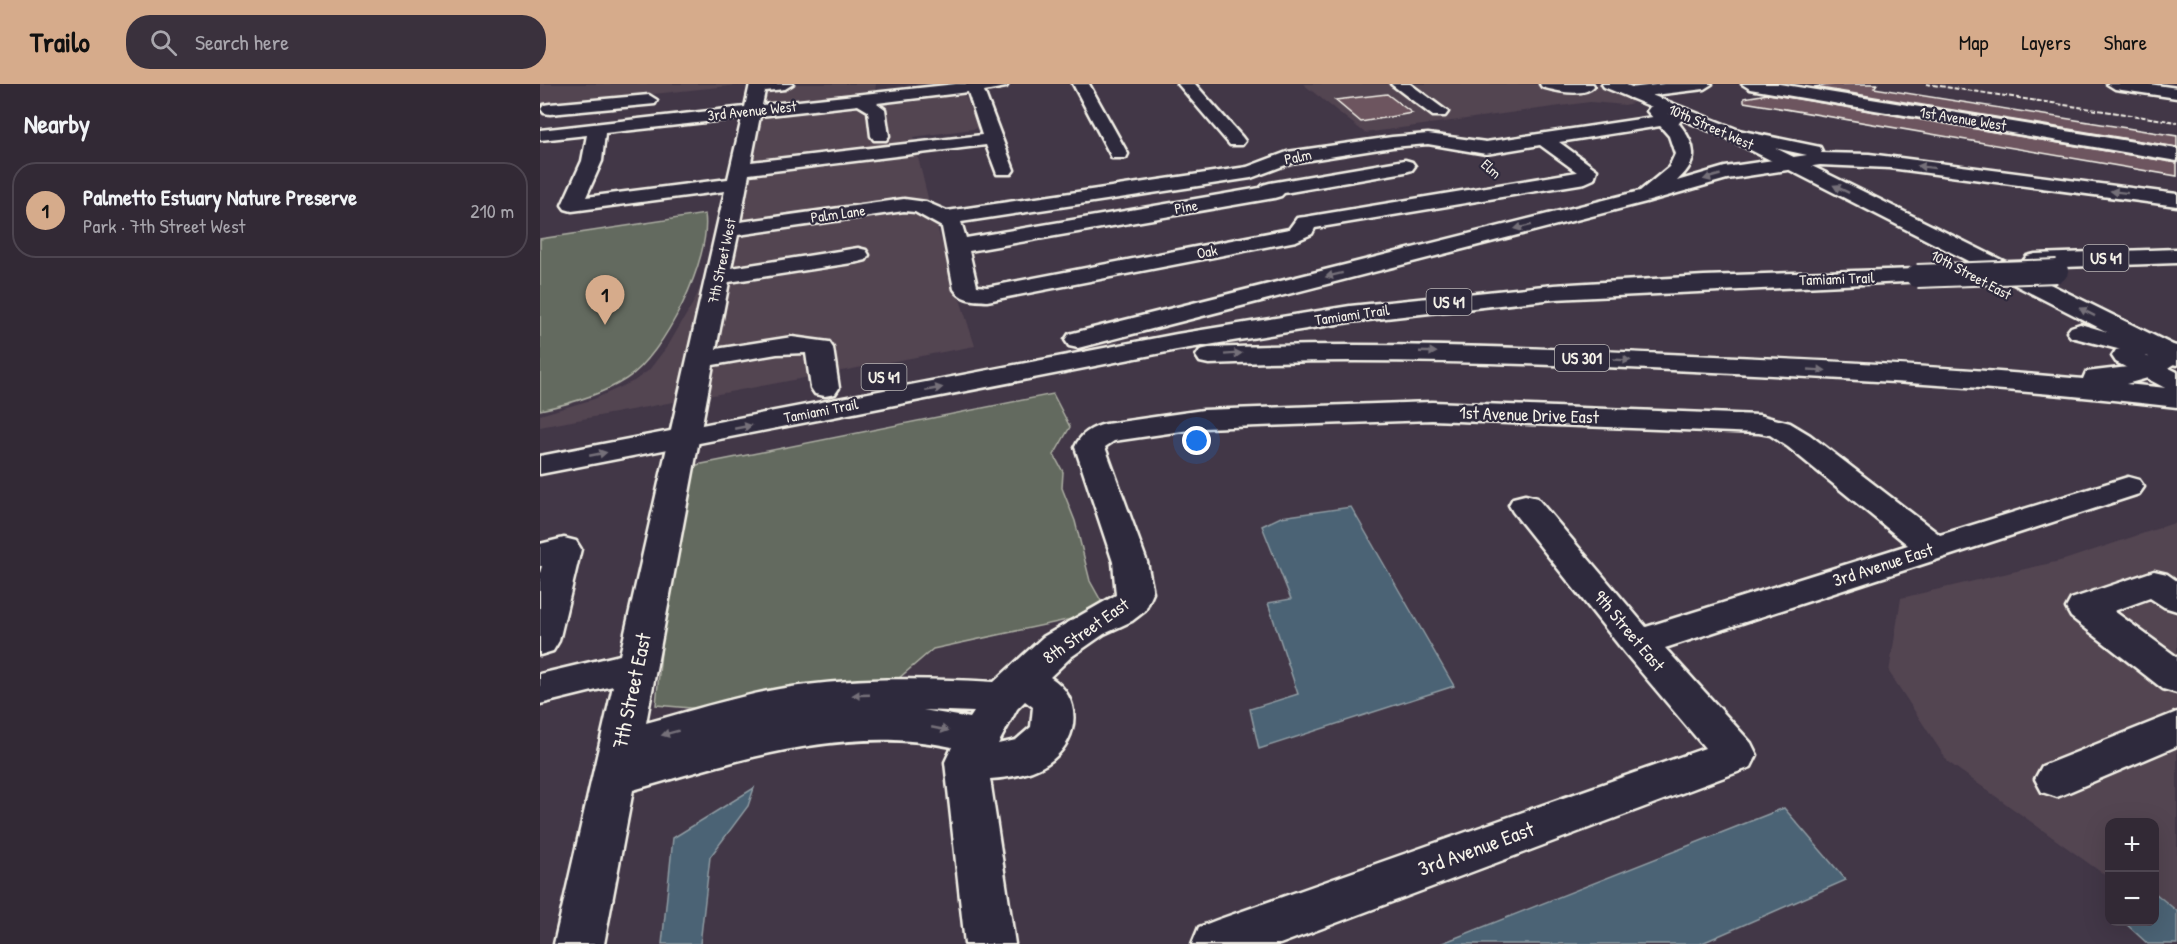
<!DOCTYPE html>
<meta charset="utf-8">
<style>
body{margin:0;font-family:"Patrick Hand",sans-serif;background:#3a313d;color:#f1f3f6}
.controls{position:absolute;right:18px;bottom:18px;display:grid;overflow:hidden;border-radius:12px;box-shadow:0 6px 24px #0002}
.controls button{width:54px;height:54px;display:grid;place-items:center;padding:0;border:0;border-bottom:2px solid #4d4550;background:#322935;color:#f1f3f6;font:30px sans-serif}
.you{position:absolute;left:657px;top:357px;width:21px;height:21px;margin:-15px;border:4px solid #fff;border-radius:50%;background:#1a73e8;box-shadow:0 0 0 9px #1a73e833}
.badge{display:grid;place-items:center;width:39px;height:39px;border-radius:50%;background:#d6ab8b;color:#111;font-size:20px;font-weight:700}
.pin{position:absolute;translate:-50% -50px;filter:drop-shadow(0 2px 3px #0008)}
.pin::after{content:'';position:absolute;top:32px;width:21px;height:18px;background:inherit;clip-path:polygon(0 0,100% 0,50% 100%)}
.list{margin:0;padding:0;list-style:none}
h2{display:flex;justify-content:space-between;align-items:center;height:78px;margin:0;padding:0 24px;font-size:26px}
h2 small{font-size:20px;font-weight:400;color:#a8a6ad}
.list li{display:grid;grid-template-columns:39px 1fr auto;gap:18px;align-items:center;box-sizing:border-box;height:96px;margin:0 12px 12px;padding:0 12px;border:2px solid #4d4550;border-radius:24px}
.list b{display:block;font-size:22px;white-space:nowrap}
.list p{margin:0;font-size:20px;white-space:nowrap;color:#a8a6ad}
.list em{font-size:20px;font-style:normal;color:#a8a6ad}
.icon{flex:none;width:33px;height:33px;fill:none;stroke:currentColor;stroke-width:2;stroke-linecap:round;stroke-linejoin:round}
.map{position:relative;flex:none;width:1637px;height:860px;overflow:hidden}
header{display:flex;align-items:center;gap:36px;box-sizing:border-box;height:84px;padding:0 30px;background:#d6ab8b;color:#111}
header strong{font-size:28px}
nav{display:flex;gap:33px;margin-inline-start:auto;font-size:21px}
.search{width:420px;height:54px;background:#3a313d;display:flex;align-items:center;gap:15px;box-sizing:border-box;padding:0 21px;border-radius:24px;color:#a8a6ad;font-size:22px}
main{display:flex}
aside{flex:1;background:#322935}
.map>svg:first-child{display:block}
.built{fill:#524451}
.green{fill:#646b5e;stroke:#acaea3;stroke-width:1.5}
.water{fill:#4b6375;stroke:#8f9ca3;stroke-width:1.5}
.building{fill:#6d555f;stroke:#f4f1e8;stroke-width:1.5}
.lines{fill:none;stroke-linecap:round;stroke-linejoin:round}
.minor-casing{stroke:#f4f1e8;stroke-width:5}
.major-casing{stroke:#f4f1e8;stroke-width:5}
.highway-casing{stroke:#f4f1e8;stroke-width:5}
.minor{fill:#2f2a3d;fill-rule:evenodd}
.major{fill:#2f2a3d;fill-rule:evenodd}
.highway{fill:#2f2a3d;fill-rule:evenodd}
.rail{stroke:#f4f1e8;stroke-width:2;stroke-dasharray:5 2;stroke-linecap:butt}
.highway-bridge-casing{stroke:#f4f1e8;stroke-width:26;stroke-linecap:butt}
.highway-bridge{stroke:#2f2a3d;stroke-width:22}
.oneway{fill:#747079}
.labels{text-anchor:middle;stroke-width:4.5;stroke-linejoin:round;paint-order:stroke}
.far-street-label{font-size:15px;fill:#f4f1e8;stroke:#2f2a3d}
.shield{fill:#2f2a3d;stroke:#b9b5b5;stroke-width:1.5}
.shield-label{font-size:16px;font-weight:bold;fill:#f4f1e8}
.street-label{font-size:18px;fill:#f4f1e8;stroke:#2f2a3d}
.near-street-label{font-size:21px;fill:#f4f1e8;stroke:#2f2a3d}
</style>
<header>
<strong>Trailo</strong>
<div class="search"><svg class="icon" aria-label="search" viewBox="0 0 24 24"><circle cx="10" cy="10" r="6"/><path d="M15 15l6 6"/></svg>Search here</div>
<nav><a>Map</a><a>Layers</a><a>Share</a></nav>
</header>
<main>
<aside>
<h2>Nearby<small></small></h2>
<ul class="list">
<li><span class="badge">1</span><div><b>Palmetto Estuary Nature Preserve</b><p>Park · 7th Street West</p></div><em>210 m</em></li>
</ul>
</aside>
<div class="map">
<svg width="1637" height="860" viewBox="0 0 1637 860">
<rect width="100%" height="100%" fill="#423747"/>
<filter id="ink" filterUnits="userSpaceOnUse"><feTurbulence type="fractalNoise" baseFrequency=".0167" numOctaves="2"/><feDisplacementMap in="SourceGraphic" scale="12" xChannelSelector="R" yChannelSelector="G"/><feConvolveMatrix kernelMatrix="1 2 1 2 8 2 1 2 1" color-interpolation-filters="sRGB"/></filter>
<g filter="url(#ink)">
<path class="built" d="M0,0H208L0,22Z
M225,0H336L335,8L341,11L221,24Z
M763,0H851L894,31L908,29L867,0H1062L1096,18L1085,21L1050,18L825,49Z
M423,8L440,44L373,53L389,118L435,262L168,312L220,29Z
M169,185L139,317L0,343V331L54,315L94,297L109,286L129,260L153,219Z
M1637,438V827L1615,809L1614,738H1570L1569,794L1408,678L1349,588L1361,514L1524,476Z"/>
<path class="green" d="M165,130C172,173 124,272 86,295C61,311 29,320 0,326V155Z
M513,310L530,343L514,371L523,388L522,404L535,437L550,497L565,524L541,533L393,565L359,594L162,625L116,621L125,526L152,382Z"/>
<path class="water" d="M811,423L914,602L719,665L710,625L758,610L728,519L751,515L722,442L741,433Z
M214,704L208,722L170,773L160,860H122L133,754Z
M1244,724L1306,796L1160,860H900Z
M1615,809L1637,827V860H1608L1584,838H1614Z"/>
<path class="building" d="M1296,0H1337L1334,4L1637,52V63L1274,3Z
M847,10L872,29L821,38L795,16Z
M1228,10L1637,79V92L1204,18V14Z"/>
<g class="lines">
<g class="minor-casing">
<path id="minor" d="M210,0H253L245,5L225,7L222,21L416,0H468L466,3L444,7L474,86L471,90H457L446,61L209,90L200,138L364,115L386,118L407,127L707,83L747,68L852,53L888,50L946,58L1133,30L1139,31L1142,35L1139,39L1133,40L1019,58L1057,86L1054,95L1045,99L775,144L772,150L756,157L447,217C434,216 422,217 414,205L402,143L375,128L364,127L198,151L191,184L318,164L326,166L329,171L326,176L318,178L189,198L176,265L252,253L289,258L293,264L299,304L295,310L285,312L275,310L271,304L266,269L237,270L173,281L106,639C150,627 194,613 239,605C310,593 383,594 454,598L503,553L576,511L573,478L535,363C541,349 552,343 566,340L663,326L892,318L1219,331L1250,339L1270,351L1400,451L1588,393L1599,396L1604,403L1599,410L1125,564L1211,659L1217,671L1211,683L740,860H652L659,843L677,836L1165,664L1085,569L973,428L969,421L973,414L985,411L997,414L1106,543L1368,461L1248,363L1230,351L1219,349L892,336L663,344L574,357L565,363L607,478L613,509L605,527L592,537L564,550L531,573L510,593C542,613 540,653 512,676C496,689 470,694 450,695L475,860H425L405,678L412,663C305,640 195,677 93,706L64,860H14L73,602L0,620V590L80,571L185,107L32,127L25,125L22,121L42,77L47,51L0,56V46L205,23ZM428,8L442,51L211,78L220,32L318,21L328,27L331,52L334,56H346L349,52L345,25L337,19ZM202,34L188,95L46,113L62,77L65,49ZM888,60L946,70L1000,61L1037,88L765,133L757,134L749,145L447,203L437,202L429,167L734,114L741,112L744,109L865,88L872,86L875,82L872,78L865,76L730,99L723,101L720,104L426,154L421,138L711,94L751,79L852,63ZM485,617L493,623L491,643L476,656L458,660L477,625ZM383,626L434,628L430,634Z
M533,0H549L588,70L586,74H572Z
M638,0H655L702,53L705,57L702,61H690Z
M851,0H870L908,28L905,32H893Z
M1000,0H1053L1054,2C1044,14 1016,7 1002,3Z
M1124,0H1172L1164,5L1090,14L1082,9L1090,4Z
M1202,0H1239L1637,65V77L1210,5Z
M1567,0H1609L1637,4V14L1575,5Z
M109,11L117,16L115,20L10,30L4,29L1,25L4,21L10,20Z
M24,454L36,457L41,465L19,557L13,567L0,571V489L2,482H0V460Z
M1614,487L1627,490L1637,497V527L1624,523L1610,514L1574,527L1637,573V609L1623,605L1531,533L1526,524L1531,515Z
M1637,628V662L1517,713L1502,708L1495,695L1502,682Z"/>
</g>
<g class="major-casing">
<path id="major" d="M1062,0H1084L1199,46L1637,263V281L1628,279L1187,54L1064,3Z
M1585,264L1594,266L1637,288V307L1627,305L1576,278L1572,272L1576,266Z"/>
</g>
<g class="highway-casing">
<path id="highway" d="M1116,22C1131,26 1153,53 1153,69C1154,80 1144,90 1137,97L1185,83L1267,71L1187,54L1184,50L1187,46L1193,45L1280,63L1282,67L1281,69L1329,70L1637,110V122L1350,84L1280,81L1187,95L1106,118L538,264L529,262L525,256L529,250L1100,107L1129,83L1135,70L1129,52L1107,27L1110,23Z
M1637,165V179L1495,184L1487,182L1483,177L1487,172L1495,170Z
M1377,185L1385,187L1389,192L1385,197L1014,215L810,238L637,266L0,390V372L637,250L810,222L1014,201L1164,192Z
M1540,240L1589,254L1637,262V278L1615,292L1586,300L1637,305V323C1469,303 1300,294 1132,286C977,279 823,273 669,280L660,278L656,272L660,266L669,264C822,257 974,263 1127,270C1266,276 1405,282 1543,295L1546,288L1588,283L1609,273L1531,253L1527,248L1531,243Z"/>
</g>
<use href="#minor" class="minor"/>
<use href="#major" class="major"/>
<use href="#highway" class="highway"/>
<path class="rail" d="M1386,0L1637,38"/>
<g class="highway-bridge-casing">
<path id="highway-bridge" d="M1377,192L1517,187"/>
</g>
<use href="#highway-bridge" class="highway-bridge"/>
</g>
<defs><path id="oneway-solid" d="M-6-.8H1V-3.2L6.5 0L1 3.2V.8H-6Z" transform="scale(1.5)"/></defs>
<g class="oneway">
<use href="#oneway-solid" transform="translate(1386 83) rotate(-173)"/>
<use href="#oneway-solid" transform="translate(1172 93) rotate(164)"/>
<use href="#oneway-solid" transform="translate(1301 105) rotate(-154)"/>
<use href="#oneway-solid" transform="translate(1579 108) rotate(-173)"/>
<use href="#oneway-solid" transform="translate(983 143) rotate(166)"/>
<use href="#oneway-solid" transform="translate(794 191) rotate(166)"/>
<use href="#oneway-solid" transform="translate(1547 228) rotate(-153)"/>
<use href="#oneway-solid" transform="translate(888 268) rotate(2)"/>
<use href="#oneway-solid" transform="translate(693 270) rotate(-4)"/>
<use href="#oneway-solid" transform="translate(1082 276) rotate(3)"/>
<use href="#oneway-solid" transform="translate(1277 286) rotate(3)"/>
<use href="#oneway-solid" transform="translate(394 305) rotate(-11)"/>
<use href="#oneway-solid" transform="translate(203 343) rotate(-11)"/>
<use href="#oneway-solid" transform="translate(58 370) rotate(-11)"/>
<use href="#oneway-solid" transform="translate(321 611) rotate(178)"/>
<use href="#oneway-solid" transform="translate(400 645) rotate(11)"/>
<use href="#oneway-solid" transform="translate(130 649) rotate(165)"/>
</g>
</g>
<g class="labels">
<g class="far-street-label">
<text transform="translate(212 27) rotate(-6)" y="5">3rd Avenue West</text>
<text transform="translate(1423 35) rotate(9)" y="5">1st Avenue West</text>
<text transform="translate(1171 43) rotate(24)" y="5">10th Street West</text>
<text transform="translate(758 73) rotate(-11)" y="5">Palm</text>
<text transform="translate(951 85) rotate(42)" y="5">Elm</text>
<text transform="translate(646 123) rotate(-10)" y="5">Pine</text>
<text transform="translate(298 130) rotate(-8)" y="5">Palm Lane</text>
<text transform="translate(667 168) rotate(-11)" y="5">Oak</text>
<text transform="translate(182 177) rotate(-78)" y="5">7th Street West</text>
<text transform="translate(1431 191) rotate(28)" y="5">10th Street East</text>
<text transform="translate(1297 195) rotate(-2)" y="5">Tamiami Trail</text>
<text transform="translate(812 231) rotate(-8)" y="5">Tamiami Trail</text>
<text transform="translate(281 327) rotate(-11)" y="5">Tamiami Trail</text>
</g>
<g class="shield">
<rect x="1543.5" y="161" width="45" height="26" rx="4.5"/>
<rect x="886.5" y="205" width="45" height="26" rx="4.5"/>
<rect x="1015" y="261" width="54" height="26" rx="4.5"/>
<rect x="321.5" y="280" width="45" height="26" rx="4.5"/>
</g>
<g class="shield-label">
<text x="1566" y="180">US 41</text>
<text x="909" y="224">US 41</text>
<text x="1042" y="280">US 301</text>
<text x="344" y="299">US 41</text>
</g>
<g class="street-label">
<text transform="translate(989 331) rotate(2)" y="6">1st Avenue Drive East</text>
<text transform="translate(1343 481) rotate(-18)" y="6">3rd Avenue East</text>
<text transform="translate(546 547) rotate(-35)" y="6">8th Street East</text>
<text transform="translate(1089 547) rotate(50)" y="6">9th Street East</text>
</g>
<g class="near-street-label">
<text transform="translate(92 607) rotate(-78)" y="7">7th Street East</text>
<text transform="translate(936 765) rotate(-20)" y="7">3rd Avenue East</text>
</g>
</g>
</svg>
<div class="controls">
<button>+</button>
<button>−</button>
</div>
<div class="you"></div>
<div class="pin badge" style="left:65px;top:241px">1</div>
</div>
</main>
